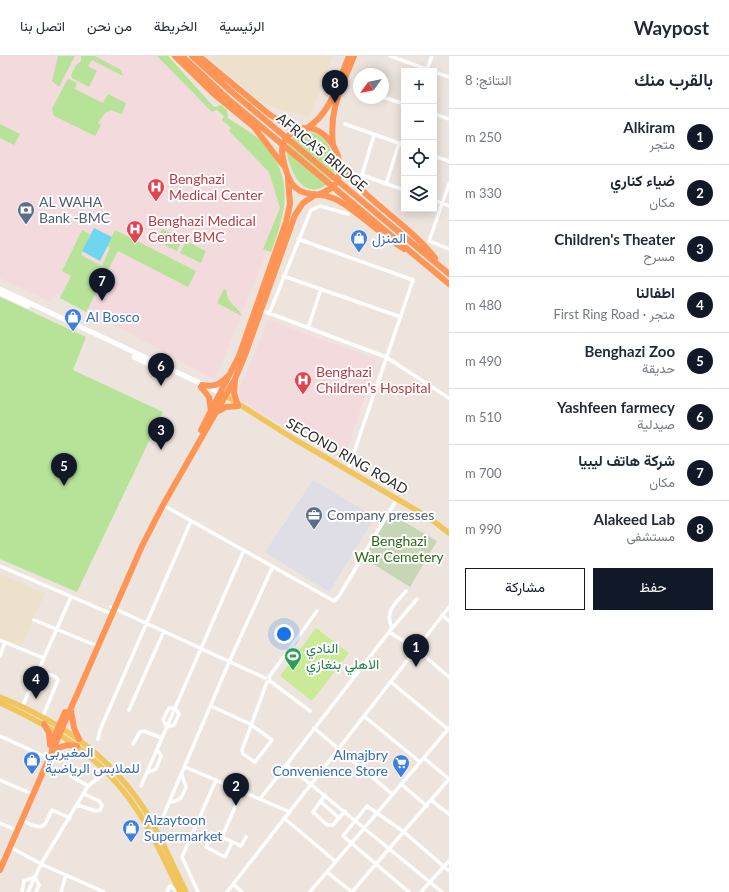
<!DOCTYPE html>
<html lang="ar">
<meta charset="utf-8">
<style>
body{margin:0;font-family:Lato,Vazirmatn,sans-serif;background:#f2f2f3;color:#1f2937;direction:rtl}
.controls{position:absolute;right:12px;top:12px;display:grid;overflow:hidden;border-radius:0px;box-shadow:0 2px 10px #0003}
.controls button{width:36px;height:36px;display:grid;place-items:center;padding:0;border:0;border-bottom:1px solid #e0e1e3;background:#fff;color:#1f2937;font:20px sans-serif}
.compass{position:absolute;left:353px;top:12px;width:36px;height:36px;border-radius:50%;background:#fff;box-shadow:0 2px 10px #0003;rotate:237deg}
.you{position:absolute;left:284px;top:578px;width:14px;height:14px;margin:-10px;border:3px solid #fff;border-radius:50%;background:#1a73e8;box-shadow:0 0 0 6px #1a73e833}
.badge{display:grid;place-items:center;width:26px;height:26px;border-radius:50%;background:#111827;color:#fff;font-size:13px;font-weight:700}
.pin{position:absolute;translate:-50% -33px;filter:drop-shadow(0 1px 2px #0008)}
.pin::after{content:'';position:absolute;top:21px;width:14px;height:12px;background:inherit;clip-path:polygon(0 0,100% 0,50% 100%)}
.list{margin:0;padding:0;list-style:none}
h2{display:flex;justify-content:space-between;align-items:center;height:52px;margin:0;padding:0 16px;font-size:17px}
h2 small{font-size:13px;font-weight:400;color:#747a83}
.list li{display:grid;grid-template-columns:26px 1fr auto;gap:12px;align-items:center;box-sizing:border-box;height:56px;padding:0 16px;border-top:1px solid #e0e1e3}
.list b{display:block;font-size:15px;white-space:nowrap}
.list p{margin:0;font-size:13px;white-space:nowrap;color:#747a83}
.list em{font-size:13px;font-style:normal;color:#747a83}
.actions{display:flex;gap:8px;padding:12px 16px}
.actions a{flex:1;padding:9px 0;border:1px solid #111827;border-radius:0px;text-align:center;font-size:14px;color:#111827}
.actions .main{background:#111827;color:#fff}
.icon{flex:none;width:22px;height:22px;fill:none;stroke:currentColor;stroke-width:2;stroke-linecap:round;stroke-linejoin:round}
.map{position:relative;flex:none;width:449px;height:836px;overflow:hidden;direction:ltr}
header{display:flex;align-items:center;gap:24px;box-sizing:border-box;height:56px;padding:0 20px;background:#fff;border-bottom:1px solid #e0e1e3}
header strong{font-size:19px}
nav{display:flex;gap:22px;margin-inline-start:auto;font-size:14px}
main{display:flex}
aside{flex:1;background:#fff}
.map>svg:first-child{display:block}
.industrial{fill:#dfdde5}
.education{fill:#eee1cc}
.medical{fill:#f3dadd}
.green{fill:#b7e399}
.cemetery{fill:#c7d6b4}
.pitch{fill:#cbea95}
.water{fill:#70d5ef}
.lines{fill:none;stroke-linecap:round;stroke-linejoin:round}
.street{stroke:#fff;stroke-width:3.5}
.secondary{stroke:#fff;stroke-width:5}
.primary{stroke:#f1c55e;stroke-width:5.5}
.highway{stroke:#fe9556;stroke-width:6}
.labels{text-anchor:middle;stroke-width:4;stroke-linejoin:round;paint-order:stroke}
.street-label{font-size:14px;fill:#2b2b2b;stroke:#fff}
.health-label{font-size:14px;fill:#be3a42;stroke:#fff;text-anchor:start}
.service-label{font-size:14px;fill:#4e5e75;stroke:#fff;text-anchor:start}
.shop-label{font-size:14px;fill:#366cbe;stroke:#fff;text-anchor:start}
.park-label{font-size:14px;fill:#2f681a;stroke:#fff}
.leisure-label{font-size:14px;fill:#27864d;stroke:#fff;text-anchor:start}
</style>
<header>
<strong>Waypost</strong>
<nav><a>الرئيسية</a><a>الخريطة</a><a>من نحن</a><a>اتصل بنا</a></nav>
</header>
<main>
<aside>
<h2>بالقرب منك<small>النتائج: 8</small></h2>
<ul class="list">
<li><span class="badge">1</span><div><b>Alkiram</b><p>متجر</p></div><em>250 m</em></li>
<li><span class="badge">2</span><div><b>ضياء كناري</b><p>مكان</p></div><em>330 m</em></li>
<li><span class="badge">3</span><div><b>Children's Theater</b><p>مسرح</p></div><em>410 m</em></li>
<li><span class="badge">4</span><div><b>اطفالنا</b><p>متجر · First Ring Road</p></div><em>480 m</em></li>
<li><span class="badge">5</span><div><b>Benghazi Zoo</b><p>حديقة</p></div><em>490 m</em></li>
<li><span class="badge">6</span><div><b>Yashfeen farmecy</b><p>صيدلية</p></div><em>510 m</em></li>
<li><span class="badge">7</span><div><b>شركة هاتف ليبيا</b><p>مكان</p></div><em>700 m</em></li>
<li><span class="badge">8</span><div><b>Alakeed Lab</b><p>مستشفى</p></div><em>990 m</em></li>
</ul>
<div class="actions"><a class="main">حفظ</a><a>مشاركة</a></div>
</aside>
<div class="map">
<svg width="449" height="836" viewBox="0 0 449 836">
<rect width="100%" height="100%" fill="#ede5dd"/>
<path class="industrial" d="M313,424L375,461L329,536L265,496Z"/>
<path class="education" d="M208,0H333L309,61L271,51L256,42Z
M0,518L45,537L21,591L0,583Z"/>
<path class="medical" d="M0,0H158L274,116L284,154L215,324L57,238L50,246L0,222Z
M268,264L377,303L344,404H341L240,344L239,334Z"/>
<path class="green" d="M58,0H75L59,31L52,25Z
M81,0H95L121,14L123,20L92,4L88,10L97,15L89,31L72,22L71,19L76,9L81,5Z
M157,0H168L214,51L221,49L227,54L228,62C239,70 254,77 263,87C295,121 286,157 271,196L263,193L280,152L269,116L229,75L231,72L222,64L224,60L217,54L212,56Z
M69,23L77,27L75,33L103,47L108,38L126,47L122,58L111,54L105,57L98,67L101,69L95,80L54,60L52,53L67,24Z
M0,68L20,78L14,89L0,82Z
M308,76C329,77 339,105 333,123C313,144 297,130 290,109C283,90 286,79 308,76Z
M162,173L183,182L177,195L156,185Z
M82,174L90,178L81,199L102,210L110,192L107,190L115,174L196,215L188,231L118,195L86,256L60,242L71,220L62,215Z
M186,185L206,195L201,207L180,197Z
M224,233L227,235C226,247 238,250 242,260L217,247Z
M0,241L86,281L73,314L163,356L77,536L0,503Z"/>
<path class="cemetery" d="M389,457L437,485L410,531L362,501Z"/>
<path class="pitch" d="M316,572L349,597L312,645L280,620Z"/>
<path class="water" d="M94,172L112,181L100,205L82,195Z"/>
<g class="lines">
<path class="street" d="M390,0L432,15
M427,13L432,0
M434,16L449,21
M358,32H359
M383,41L404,48
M434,58L449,63
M345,68L404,89
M374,79L362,119L404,134
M434,100L449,105
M386,128L399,87
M449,128L429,185L449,193
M434,144L449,150
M298,183L413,224L348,414
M283,220L401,261
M261,254L386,301L449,342
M269,258L311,154L320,150L348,158
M308,272L321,233
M163,449L334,545L339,540L397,443
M0,510L112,558
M417,543L389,576L415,592L449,621
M111,551L265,622
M442,559L449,565
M34,564L95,589
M392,572C384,555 396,547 406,535
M0,584L43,602
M0,600L5,586
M37,614L56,621L58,624L43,660
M269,620L270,625L310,655
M269,621L317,555
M392,627L449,674
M211,650L250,668L272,684L255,706L243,698L242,694L267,626
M22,651L71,541
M169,652H175L179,658L174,669L167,671L163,664Z
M129,654L164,575
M364,660L420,706
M314,672L392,738
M0,680L46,701
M98,683L100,674L191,465
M133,688L140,676L144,675L162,682
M424,702L449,723
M287,709L442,836
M185,711L290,756
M147,717L156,713L161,700L157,693
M71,720L88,730
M0,724L30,737
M401,728L427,750
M141,730L244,494
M325,739L313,756L327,769H333L345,755
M260,743L389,576
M431,744L449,758
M320,745L339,762
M170,746C181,745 182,741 186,731L182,719
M77,749L96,755L100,754L102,749L99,745L84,738
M284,762L335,805
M22,763L31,769L41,771L45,768L52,754L70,762
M162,763L230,604L273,510
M0,767L14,773
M222,781L242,735
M232,786L225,801L206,791L211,777L222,781L241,790L246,781
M10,791L41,808L104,836
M327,816L352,836
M233,828L242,836
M22,836L24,825L35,821L39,829L36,836
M28,836L41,808L88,730L106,716
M61,836L66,819
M167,836L170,830L179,836
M198,836L182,801L216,724
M227,836L449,551
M310,836L449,672
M352,836L449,723
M409,836L343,780L367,750L404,776L449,815
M421,836L449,805"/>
<path class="secondary" d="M0,233L221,337
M0,237L28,250
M134,301L163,315"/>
<path class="primary" d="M223,338L294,383L428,461L449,477
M0,641C60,666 106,696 143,751C160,778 172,808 186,836
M0,647C57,673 105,703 139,757C155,782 167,810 180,836"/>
<path class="highway" d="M175,0L215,39L254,71L283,109
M182,0L228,43L449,228
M192,0L233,37L449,218
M199,0L270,59L284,67L302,73
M307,72C332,56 338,26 349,0
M333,89C329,52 341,33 354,0
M340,108C365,146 407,166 435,202
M318,139C325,136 334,132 337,125C350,100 317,53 288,80C282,86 281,94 283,102C293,155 315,127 344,148C365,162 383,180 404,193
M202,329C213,331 220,329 227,321
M201,331L209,341L211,355
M217,356L226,351L238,350L234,337L235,325
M201,374L239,300L286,166L290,148L288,122
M71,655L74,672L79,683
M44,668L49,677L50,689
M53,684L65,656
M52,694L67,689L77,690
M0,814L142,490L163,449L235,323L245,299L295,159L303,147L315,139"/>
</g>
<defs>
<g id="hospital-pin" transform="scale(0.9)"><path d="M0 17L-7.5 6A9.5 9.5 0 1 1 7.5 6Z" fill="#e0444e" stroke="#fff"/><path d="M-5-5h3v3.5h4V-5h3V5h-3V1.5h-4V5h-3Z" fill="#fff"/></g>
<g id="bank-pin" transform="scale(0.9)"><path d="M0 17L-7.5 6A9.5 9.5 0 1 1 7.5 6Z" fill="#5c6f8a" stroke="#fff"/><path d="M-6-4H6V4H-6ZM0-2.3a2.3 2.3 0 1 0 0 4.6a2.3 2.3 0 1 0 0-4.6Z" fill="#fff"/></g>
<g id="shop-pin" transform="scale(0.9)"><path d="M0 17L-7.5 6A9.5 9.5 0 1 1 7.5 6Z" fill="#3f7fe0" stroke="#fff"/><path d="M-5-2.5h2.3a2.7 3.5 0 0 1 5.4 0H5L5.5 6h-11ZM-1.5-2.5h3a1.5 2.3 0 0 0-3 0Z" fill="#fff"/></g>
<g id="office-pin" transform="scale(0.9)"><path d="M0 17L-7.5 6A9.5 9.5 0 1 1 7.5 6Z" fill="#5c6f8a" stroke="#fff"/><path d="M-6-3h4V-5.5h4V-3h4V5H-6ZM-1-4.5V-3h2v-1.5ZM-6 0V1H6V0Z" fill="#fff"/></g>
<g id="stadium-pin" transform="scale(0.9)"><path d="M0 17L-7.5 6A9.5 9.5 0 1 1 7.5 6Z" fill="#2e9e5b" stroke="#fff"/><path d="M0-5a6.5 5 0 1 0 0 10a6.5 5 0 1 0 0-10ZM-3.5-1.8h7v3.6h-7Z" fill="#fff"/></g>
<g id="supermarket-pin" transform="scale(0.9)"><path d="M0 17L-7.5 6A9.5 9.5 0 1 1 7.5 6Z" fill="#3f7fe0" stroke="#fff"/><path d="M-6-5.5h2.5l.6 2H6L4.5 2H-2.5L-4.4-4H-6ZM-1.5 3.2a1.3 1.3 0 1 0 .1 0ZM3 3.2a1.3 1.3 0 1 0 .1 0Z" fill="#fff"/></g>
</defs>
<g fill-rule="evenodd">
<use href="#hospital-pin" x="156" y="131"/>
<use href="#bank-pin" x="26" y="154"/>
<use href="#hospital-pin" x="135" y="173"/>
<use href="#shop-pin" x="359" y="182"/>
<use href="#shop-pin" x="73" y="261"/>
<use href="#hospital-pin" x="303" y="324"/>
<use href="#office-pin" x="314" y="459"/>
<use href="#stadium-pin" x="293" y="600"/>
<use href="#shop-pin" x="32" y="704"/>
<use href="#supermarket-pin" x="401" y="707"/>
<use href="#shop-pin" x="131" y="772"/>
</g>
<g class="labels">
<g class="street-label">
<text transform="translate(322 96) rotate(40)" y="5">AFRICA'S BRIDGE</text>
<text transform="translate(347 400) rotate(30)" y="5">SECOND RING ROAD</text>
</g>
<g class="health-label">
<text x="169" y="128">Benghazi<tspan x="169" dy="16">Medical Center</tspan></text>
<text x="148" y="170">Benghazi Medical<tspan x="148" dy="16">Center BMC</tspan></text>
<text x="316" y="321">Benghazi<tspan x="316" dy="16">Children's Hospital</tspan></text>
</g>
<g class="service-label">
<text x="39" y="151">AL WAHA<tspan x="39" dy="16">Bank -BMC</tspan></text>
<text x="327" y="464">Company presses</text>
</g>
<g class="shop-label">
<text x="372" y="187">المنزل</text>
<text x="86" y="266">Al Bosco</text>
<text x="45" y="701">المغيربي<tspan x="45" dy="16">للملابس الرياضية</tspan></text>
<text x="388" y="704" text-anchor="end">Almajbry<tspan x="388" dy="16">Convenience Store</tspan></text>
<text x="144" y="769">Alzaytoon<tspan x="144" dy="16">Supermarket</tspan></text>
</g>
<g class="park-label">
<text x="399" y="490">Benghazi<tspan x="399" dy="16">War Cemetery</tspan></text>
</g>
<g class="leisure-label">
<text x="306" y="597">النادي<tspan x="306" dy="16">الاهلي بنغازي</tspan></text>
</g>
</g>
</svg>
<div class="controls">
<button>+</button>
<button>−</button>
<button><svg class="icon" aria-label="locate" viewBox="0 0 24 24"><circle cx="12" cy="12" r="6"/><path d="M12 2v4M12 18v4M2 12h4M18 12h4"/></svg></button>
<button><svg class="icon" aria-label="layers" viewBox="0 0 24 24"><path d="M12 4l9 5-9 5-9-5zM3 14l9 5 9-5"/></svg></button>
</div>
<svg class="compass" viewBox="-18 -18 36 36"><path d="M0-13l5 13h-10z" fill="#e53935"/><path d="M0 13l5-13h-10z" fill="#747a83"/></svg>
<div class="you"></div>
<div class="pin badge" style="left:416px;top:611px">1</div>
<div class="pin badge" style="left:236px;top:750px">2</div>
<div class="pin badge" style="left:161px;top:394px">3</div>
<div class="pin badge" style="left:36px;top:643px">4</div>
<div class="pin badge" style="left:64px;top:430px">5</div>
<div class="pin badge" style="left:161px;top:330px">6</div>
<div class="pin badge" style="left:102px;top:245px">7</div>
<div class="pin badge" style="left:335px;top:47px">8</div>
</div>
</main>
